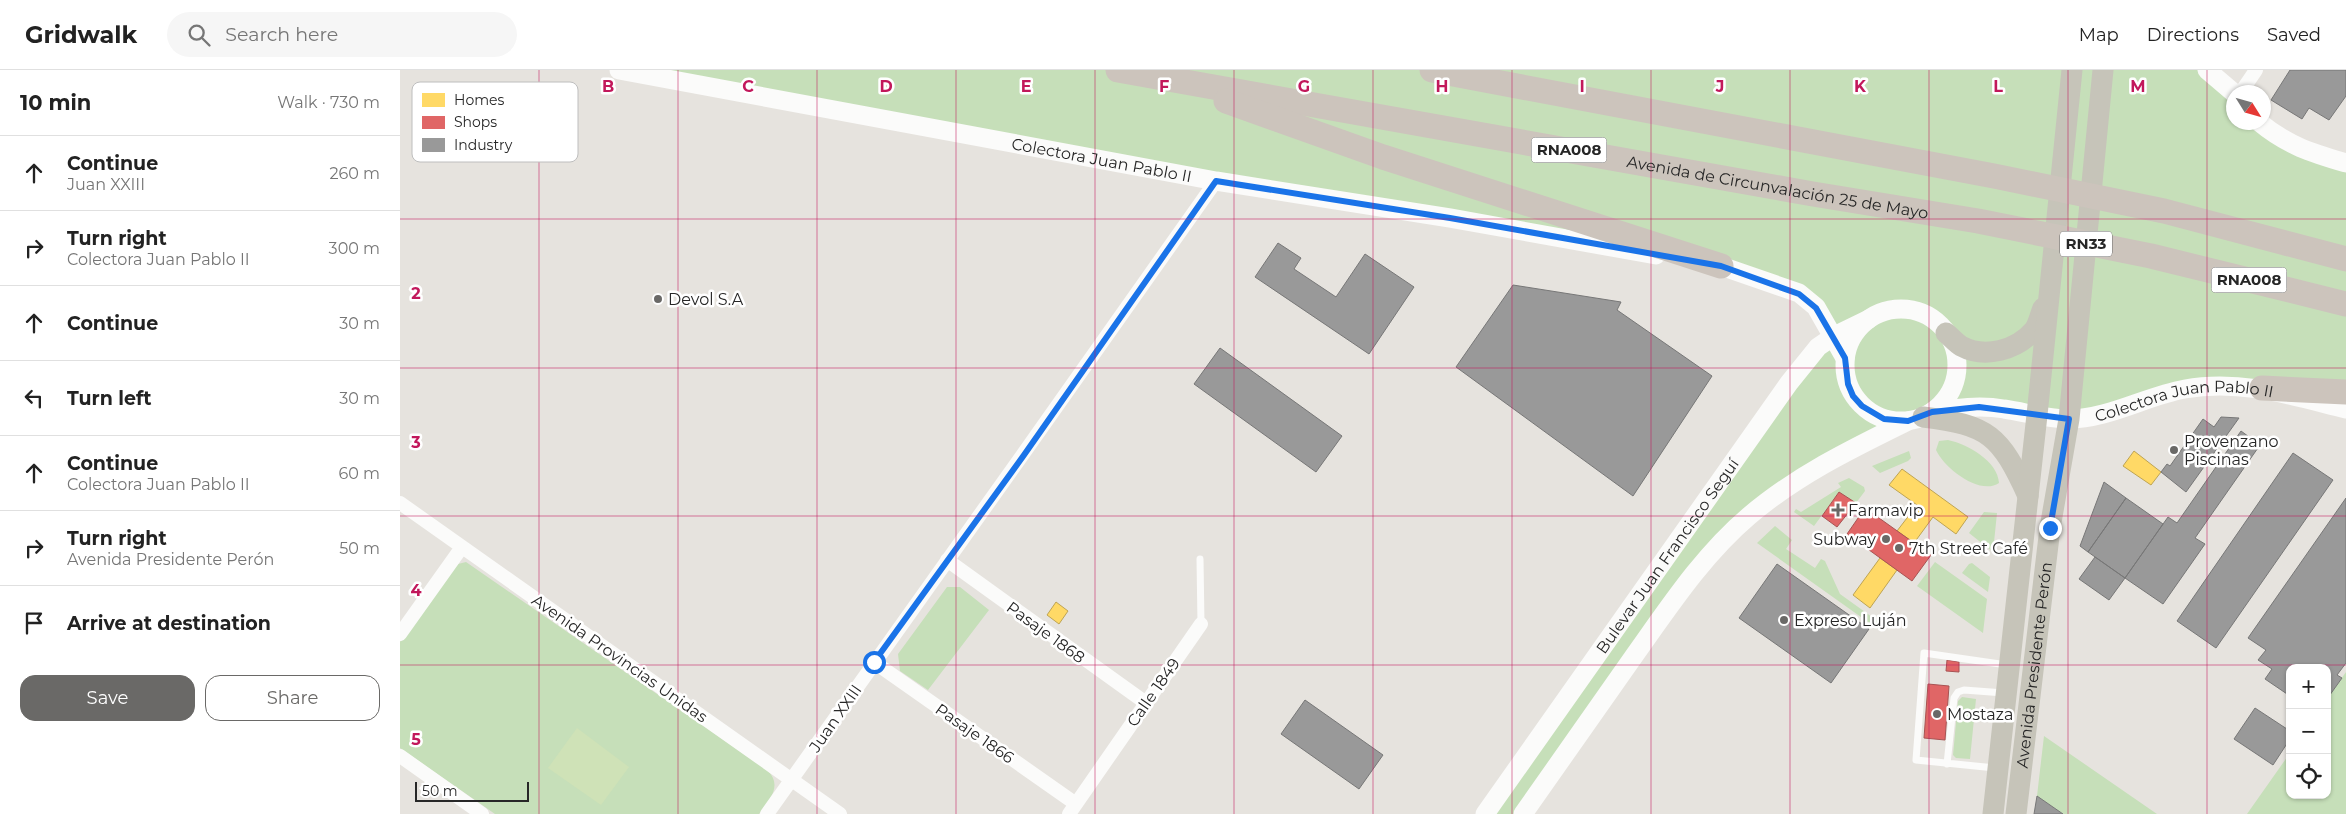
<!DOCTYPE html>
<meta charset="utf-8">
<style>
body{margin:0;font-family:Montserrat,sans-serif;background:#f6f6f6;color:#222}
.controls{position:absolute;right:15px;bottom:15px;display:grid;overflow:hidden;border-radius:10px;box-shadow:0 1px 4px #0004}
.controls button{width:45px;height:45px;display:grid;place-items:center;padding:0;border:0;border-bottom:1px solid #e0e0e0;background:#fff;color:#222;font:25px sans-serif}
.compass{position:absolute;left:1826px;top:15px;width:45px;height:45px;border-radius:50%;background:#fff;box-shadow:0 1px 4px #0004;rotate:127deg}
.scale{position:absolute;left:15px;bottom:12px;width:114px;box-sizing:border-box;padding-left:5px;border:2px solid #272727;border-top:0;font-size:14px;line-height:18px;white-space:nowrap;color:#272727;-webkit-text-stroke:4px #fff;paint-order:stroke}
.stop{position:absolute;width:15px;height:15px;margin:-11px;border:4px solid #1a73e8;border-radius:50%;background:#fff}
.stop.end{background:#1a73e8;border-color:#fff;box-shadow:0 1px 5px #0008}
.list{margin:0;padding:0;list-style:none}
h2{display:flex;justify-content:space-between;align-items:center;height:65px;margin:0;padding:0 20px;font-size:21px}
h2 small{font-size:16px;font-weight:400;color:#767676}
.list li{display:grid;grid-template-columns:32px 1fr auto;gap:15px;align-items:center;box-sizing:border-box;height:75px;padding:0 20px;border-top:1px solid #e0e0e0}
.list b{display:block;font-size:19px;white-space:nowrap}
.list p{margin:0;font-size:16px;white-space:nowrap;color:#767676}
.list em{font-size:16px;font-style:normal;color:#767676}
.actions{display:flex;gap:10px;padding:15px 20px}
.actions a{flex:1;padding:11px 0;border:1px solid #6a6967;border-radius:15px;text-align:center;font-size:18px;color:#6a6967}
.actions .main{background:#6a6967;color:#fff}
.icon{flex:none;width:28px;height:28px;fill:none;stroke:currentColor;stroke-width:2;stroke-linecap:round;stroke-linejoin:round}
.map{position:relative;flex:none;width:1946px;height:744px;overflow:hidden}
header{display:flex;align-items:center;gap:30px;box-sizing:border-box;height:70px;padding:0 25px;background:#fff;border-bottom:1px solid #e0e0e0}
header strong{font-size:24px}
nav{display:flex;gap:28px;margin-inline-start:auto;font-size:18px}
.search{width:350px;height:45px;background:#f6f6f6;display:flex;align-items:center;gap:12px;box-sizing:border-box;padding:0 18px;border-radius:28px;color:#767676;font-size:19px}
main{display:flex}
aside{flex:1;background:#fff}
.map>svg:first-child{display:block}
.green{fill:#c6dfb9}
.pitch{fill:#cfe2b7}
.homes{fill:#ffd966;stroke:#bea453}
.shops{fill:#e06666;stroke:#a85353}
.industry{fill:#999;stroke:#777}
.lines{fill:none;stroke-linecap:round;stroke-linejoin:round}
.lane{stroke:#fbfbfa;stroke-width:7}
.street{stroke:#fbfbfa;stroke-width:14}
.secondary{stroke:#fbfbfa;stroke-width:19}
.primary{stroke:#c6c4b9;stroke-width:21}
.highway{stroke:#ccc4bc;stroke-width:25}
.route{stroke:#1a73e8;stroke-width:6}
.grid{fill:none;stroke:#c2185b;stroke-width:1;stroke-opacity:0.55}
.poi-dot{fill:#6a6967;stroke:#fff;stroke-width:2}
.labels{text-anchor:middle;stroke-width:5;stroke-linejoin:round;paint-order:stroke}
.shield{fill:#fff;stroke:#686868;stroke-width:1}
.shield-label{font-size:15px;font-weight:bold;fill:#272727}
.street-label{font-size:16px;fill:#272727;stroke:#fff}
.poi-label{font-size:16px;fill:#272727;stroke:#fff;text-anchor:start}
.key{fill:#fff;stroke:#bebebe;stroke-width:1}
.key-label{font-size:14px;fill:#272727}
.grid-label{font-size:16px;text-anchor:middle;font-weight:bold;fill:#c2185b;stroke:#fff;stroke-width:5;stroke-linejoin:round;paint-order:stroke}
</style>
<header>
<strong>Gridwalk</strong>
<div class="search"><svg class="icon" aria-label="search" viewBox="0 0 24 24"><circle cx="10" cy="10" r="6"/><path d="M15 15l6 6"/></svg>Search here</div>
<nav><a>Map</a><a>Directions</a><a>Saved</a></nav>
</header>
<main>
<aside>
<h2>10 min<small>Walk · 730 m</small></h2>
<ul class="list">
<li><svg class="icon" aria-label="ahead" viewBox="0 0 24 24"><path d="M12 20V5M6 11l6-6 6 6"/></svg><div><b>Continue</b><p>Juan XXIII</p></div><em>260 m</em></li>
<li><svg class="icon" aria-label="right" viewBox="0 0 24 24"><path d="M7 20v-9h11M14 6l5 5-5 5"/></svg><div><b>Turn right</b><p>Colectora Juan Pablo II</p></div><em>300 m</em></li>
<li><svg class="icon" aria-label="ahead" viewBox="0 0 24 24"><path d="M12 20V5M6 11l6-6 6 6"/></svg><div><b>Continue</b></div><em>30 m</em></li>
<li><svg class="icon" aria-label="left" viewBox="0 0 24 24"><path d="M17 20v-9H6M10 6l-5 5 5 5"/></svg><div><b>Turn left</b></div><em>30 m</em></li>
<li><svg class="icon" aria-label="ahead" viewBox="0 0 24 24"><path d="M12 20V5M6 11l6-6 6 6"/></svg><div><b>Continue</b><p>Colectora Juan Pablo II</p></div><em>60 m</em></li>
<li><svg class="icon" aria-label="right" viewBox="0 0 24 24"><path d="M7 20v-9h11M14 6l5 5-5 5"/></svg><div><b>Turn right</b><p>Avenida Presidente Perón</p></div><em>50 m</em></li>
<li><svg class="icon" aria-label="arrive" viewBox="0 0 24 24"><path d="M6 21V4h12l-3 4 3 4H6"/></svg><div><b>Arrive at destination</b></div></li>
</ul>
<div class="actions"><a class="main">Save</a><a>Share</a></div>
</aside>
<div class="map">
<svg width="1946" height="744" viewBox="0 0 1946 744">
<rect width="100%" height="100%" fill="#e6e3de"/>
<path class="green" d="M219,0H1807L1833,23L1834,52L1859,53L1946,93V339L1829,316L1707,342H1532L1349,446L1123,744H1085L1433,266L1416,237L1321,196Z
M1548,370C1567,374 1598,391 1599,413C1580,426 1544,398 1536,380L1539,371Z
M1509,381L1511,388L1508,391L1480,403L1472,396Z
M1449,408L1464,417L1465,421L1456,433L1439,422L1414,456L1394,442L1396,439L1401,442L1441,417L1438,413Z
M1584,442L1597,443L1593,482L1569,463Z
M1375,456L1392,470L1386,479L1415,498L1421,489L1425,491L1440,524L1479,552L1475,557L1357,473Z
M66,492L367,700C383,715 370,730 359,744H95L0,678V572L51,500L58,494Z
M1535,492L1587,529L1583,563L1517,516Z
M1572,493L1590,507L1588,522L1562,503L1569,494Z
M547,517H560L589,540L528,620L500,601L498,584Z
M1946,602V744H1847L1890,683V725H1927V629Z
M1562,627L1576,629L1570,689L1556,688L1553,685L1558,631Z
M1644,666L1757,744H1663L1637,726Z"/>
<path class="pitch" d="M177,658L229,697L201,735L148,698Z"/>
<path class="homes" d="M1734,381L1761,402L1751,415L1723,396Z
M1502,399L1568,447L1556,464L1533,447L1514,473L1497,461L1517,435L1489,415Z
M1480,488L1497,500L1470,538L1453,525Z
M656,532L668,541L659,554L647,545Z"/>
<path class="shops" d="M1439,422L1456,433L1437,457L1422,446Z
M1465,438L1531,485L1512,511L1447,464Z
M1547,590L1559,592V602L1546,601Z
M1528,614L1549,616L1545,670L1524,668Z"/>
<path class="industry" d="M1890,0H1946V26L1929,50L1909,38L1902,49L1871,30Z
M878,173L901,188L894,199L936,227L965,184L1014,217L969,284L855,207Z
M1113,215L1221,232L1217,240L1312,306L1233,426L1056,297Z
M820,278L942,366L916,402L794,314Z
M1821,347L1839,348L1786,422L1761,402L1767,394L1770,396L1803,349L1814,357Z
M1841,361L1860,375L1795,468L1805,474L1763,534L1725,508L1768,447L1777,453Z
M1893,383L1933,410L1816,578L1777,551Z
M1704,412L1726,428L1688,482L1680,476Z
M1726,428L1763,454L1725,508L1688,482Z
M1946,428V593L1937,605L1942,608L1927,629V598H1890V626L1865,609L1872,599L1858,590L1866,580L1848,568Z
M1695,487L1725,508L1709,530L1679,509Z
M1377,494L1469,559L1431,613L1339,548Z
M905,630L983,685L959,719L881,664Z
M1855,638L1890,661V669L1873,695L1834,669Z
M1637,726L1663,744H1634Z"/>
<g class="lines">
<path class="lane" d="M800,489L801,554
M1547,694L1554,628L1558,622L1564,620L1604,623
M1595,698L1516,690L1524,583L1607,595"/>
<path class="street" d="M1841,22L1856,0
M0,433L440,744
M547,490L746,633
M0,564L62,477
M474,592L676,734
M0,686L82,744
M367,744C516,533 668,323 816,111
M669,744L801,554"/>
<g class="secondary">
<path id="s1" d="M219,0L816,111L1050,148L1256,185"/>
<path d="M1807,0L1834,23"/>
<path d="M1859,52C1888,76 1912,83 1946,93"/>
<path d="M1308,194L1321,196L1399,223L1416,237L1445,288"/>
<circle cx="1501" cy="295" r="56"/>
<path id="s2" d="M1532,342C1556,338 1580,335 1604,339C1625,342 1646,349 1668,349C1708,349 1746,326 1785,319C1841,309 1893,326 1946,339"/>
<path id="s3" d="M1085,744L1389,313L1418,277L1434,266L1469,249"/>
<path d="M1123,744C1160,691 1197,639 1234,586C1269,537 1303,485 1349,446C1397,405 1453,378 1508,351"/>
</g>
<g class="primary">
<path d="M1546,263C1551,267 1556,273 1561,276C1585,289 1617,280 1634,260C1638,255 1640,245 1643,238"/>
<path d="M1523,347C1589,355 1600,365 1628,426"/>
<path d="M1593,744L1637,345L1672,0"/>
<path id="s4" d="M1616,744L1650,458L1669,349L1703,0"/>
</g>
<g class="highway">
<path id="s5" d="M718,0L1413,124L1578,151L1751,186L1946,234"/>
<path d="M1032,0L1594,106L1764,141L1946,189"/>
<path d="M826,31L983,87L1321,196"/>
<path d="M1862,318L1946,322"/>
</g>
</g>
<g class="lines">
<path class="route" d="M474,592L624,385L816,111L1050,148L1321,196L1399,224L1416,238L1445,288L1448,314L1453,326L1462,336L1484,349L1508,351L1532,342L1579,337L1669,349L1650,458"/>
</g>
<path class="grid" d="M139,0V744M278,0V744M417,0V744M556,0V744M695,0V744M834,0V744M973,0V744M1112,0V744M1251,0V744M1390,0V744M1529,0V744M1668,0V744M1807,0V744M0,149H1946M0,298H1946M0,446H1946M0,595H1946"/>
<g class="poi-dot">
<circle cx="258" cy="229" r="5"/>
<circle cx="1774" cy="380" r="5"/>
<path d="M1435.5 432.5h5v5h5v5h-5v5h-5v-5h-5v-5h5z"/>
<circle cx="1486" cy="469" r="5"/>
<circle cx="1499" cy="478" r="5"/>
<circle cx="1384" cy="550" r="5"/>
<circle cx="1537" cy="644" r="5"/>
</g>
<g class="labels">
<g class="shield">
<rect x="1131.5" y="67.5" width="75" height="25" rx="4"/>
<rect x="1660" y="161.5" width="52" height="25" rx="4"/>
<rect x="1811.5" y="197.5" width="75" height="25" rx="4"/>
</g>
<g class="shield-label">
<text x="1169" y="85">RNA008</text>
<text x="1686" y="179">RN33</text>
<text x="1849" y="215">RNA008</text>
</g>
<g class="street-label">
<text dy="6" stroke="none"><textPath href="#s1" startOffset="491">Colectora Juan Pablo II</textPath></text>
<text dy="6" stroke="none"><textPath href="#s5" startOffset="670">Avenida de Circunvalación 25 de Mayo</textPath></text>
<text dy="6" stroke="none"><textPath href="#s2" startOffset="256">Colectora Juan Pablo II</textPath></text>
<text dy="6" stroke="none"><textPath href="#s3" startOffset="316">Bulevar Juan Francisco Seguí</textPath></text>
<text transform="translate(646 562) rotate(36)" y="6">Pasaje 1868</text>
<text transform="translate(220 588) rotate(35)" y="6">Avenida Provincias Unidas</text>
<text dy="6" stroke="none"><textPath href="#s4" startOffset="150">Avenida Presidente Perón</textPath></text>
<text transform="translate(753 622) rotate(-55)" y="6">Calle 1849</text>
<text transform="translate(435 648) rotate(-55)" y="6">Juan XXIII</text>
<text transform="translate(575 663) rotate(35)" y="6">Pasaje 1866</text>
</g>
<g class="poi-label">
<text x="268" y="235">Devol S.A</text>
<text x="1784" y="377">Provenzano<tspan x="1784" dy="18">Piscinas</tspan></text>
<text x="1448" y="446">Farmavip</text>
<text x="1476" y="475" text-anchor="end">Subway</text>
<text x="1509" y="484">7th Street Café</text>
<text x="1394" y="556">Expreso Luján</text>
<text x="1547" y="650">Mostaza</text>
</g>
</g>
<rect x="12" y="12" width="166" height="80" rx="8" class="key"/>
<rect x="22" y="23" width="23" height="14" fill="#ffd966"/>
<rect x="22" y="46" width="23" height="13" fill="#e06666"/>
<rect x="22" y="68" width="23" height="14" fill="#999"/>
<g class="key-label">
<text x="54" y="35">Homes</text>
<text x="54" y="57">Shops</text>
<text x="54" y="80">Industry</text>
</g>
<g class="grid-label">
<text x="208" y="22">B</text>
<text x="348" y="22">C</text>
<text x="486" y="22">D</text>
<text x="626" y="22">E</text>
<text x="764" y="22">F</text>
<text x="904" y="22">G</text>
<text x="1042" y="22">H</text>
<text x="1182" y="22">I</text>
<text x="1320" y="22">J</text>
<text x="1460" y="22">K</text>
<text x="1598" y="22">L</text>
<text x="1738" y="22">M</text>
<text x="16" y="229">2</text>
<text x="16" y="378">3</text>
<text x="16" y="526">4</text>
<text x="16" y="675">5</text>
</g>
</svg>
<div class="controls">
<button>+</button>
<button>−</button>
<button><svg class="icon" aria-label="locate" viewBox="0 0 24 24"><circle cx="12" cy="12" r="6"/><path d="M12 2v4M12 18v4M2 12h4M18 12h4"/></svg></button>
</div>
<svg class="compass" viewBox="-18 -18 36 36"><path d="M0-13l5 13h-10z" fill="#e53935"/><path d="M0 13l5-13h-10z" fill="#767676"/></svg>
<div class="scale">50 m</div>
<div class="stop" style="left:474px;top:592px"></div>
<div class="stop end" style="left:1650px;top:458px"></div>
</div>
</main>
